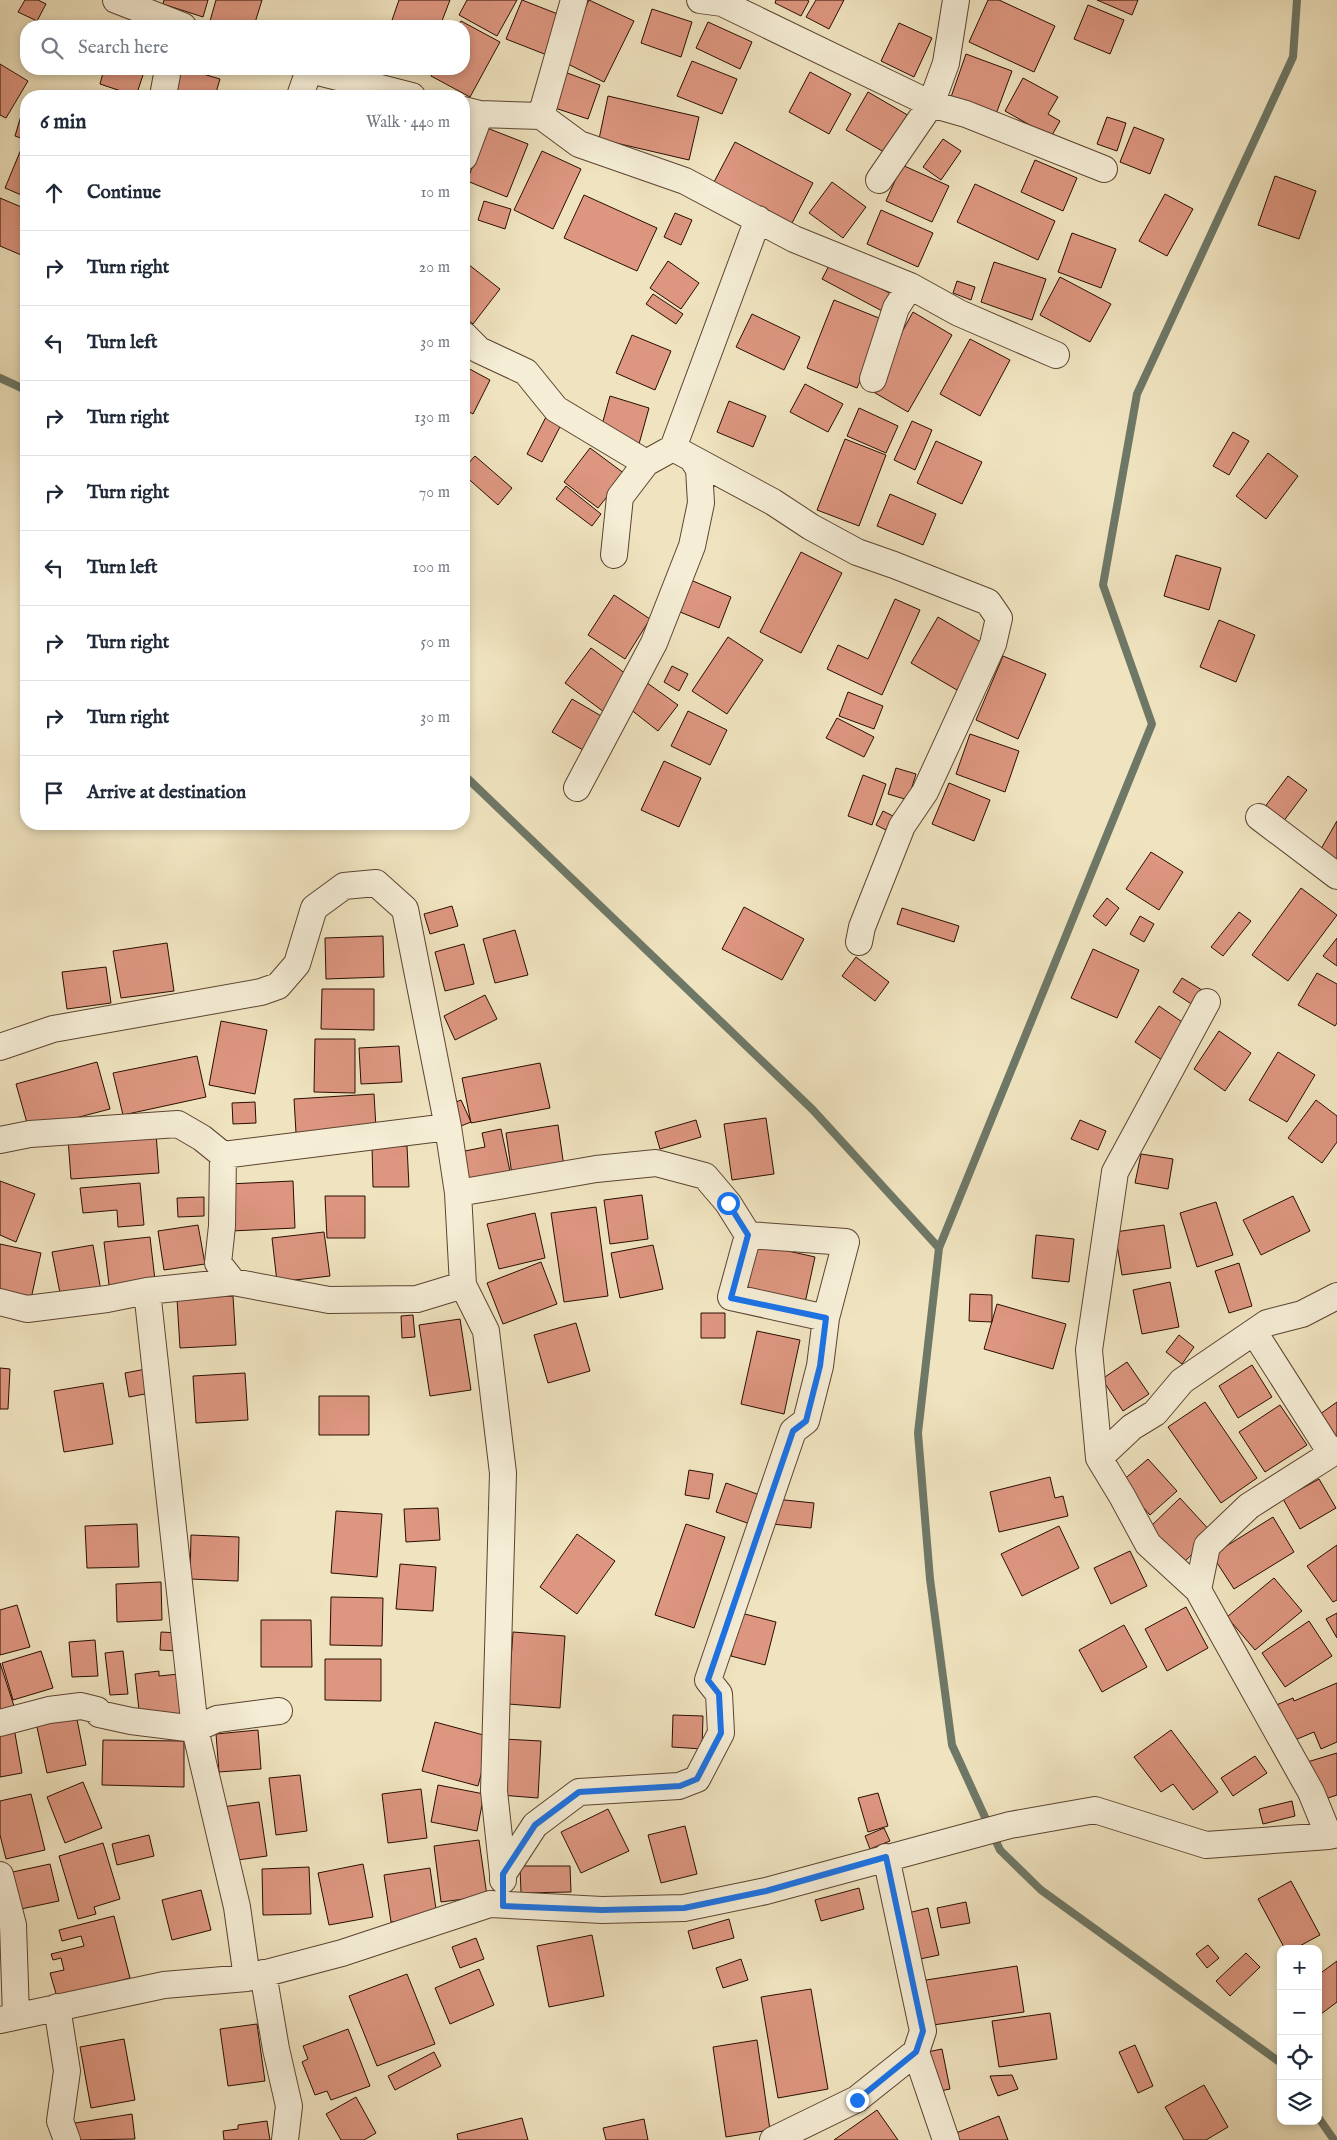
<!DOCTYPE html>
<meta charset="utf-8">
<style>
body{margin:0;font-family:"IM FELL English",serif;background:#f6f6f7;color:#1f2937}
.controls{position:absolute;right:15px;bottom:15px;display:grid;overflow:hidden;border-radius:10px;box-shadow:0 2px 8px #0003}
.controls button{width:45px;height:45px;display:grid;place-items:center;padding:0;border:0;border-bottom:1px solid #e0e1e3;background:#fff;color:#1f2937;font:25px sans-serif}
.stop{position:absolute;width:15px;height:15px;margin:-11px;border:4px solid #1a73e8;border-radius:50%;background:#fff}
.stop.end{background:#1a73e8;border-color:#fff;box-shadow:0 1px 5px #0008}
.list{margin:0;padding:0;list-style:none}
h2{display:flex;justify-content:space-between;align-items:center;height:65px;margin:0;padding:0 20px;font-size:21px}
h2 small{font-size:16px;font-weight:400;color:#747a83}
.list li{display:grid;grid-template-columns:32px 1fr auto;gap:15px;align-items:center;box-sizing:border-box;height:75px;padding:0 20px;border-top:1px solid #e0e1e3}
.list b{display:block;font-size:19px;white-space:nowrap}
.list em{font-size:16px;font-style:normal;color:#747a83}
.icon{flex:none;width:28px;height:28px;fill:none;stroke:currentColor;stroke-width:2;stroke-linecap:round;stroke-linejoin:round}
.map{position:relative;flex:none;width:1337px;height:2140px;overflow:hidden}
.search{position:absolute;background:#fff;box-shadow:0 2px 8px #0003;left:20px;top:20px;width:450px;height:55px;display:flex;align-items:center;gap:12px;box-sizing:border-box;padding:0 18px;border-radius:20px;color:#747a83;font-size:19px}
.panel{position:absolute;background:#fff;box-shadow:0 2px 8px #0003;left:20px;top:90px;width:450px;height:740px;border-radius:20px}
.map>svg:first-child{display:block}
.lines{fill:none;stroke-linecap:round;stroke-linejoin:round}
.stream{stroke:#6e7867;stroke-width:8}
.building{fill:#dd9680;stroke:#2a0d00}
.minor-casing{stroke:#5c4330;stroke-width:28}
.minor{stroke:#f5edd6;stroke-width:26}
.route{stroke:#1a73e8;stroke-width:6}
</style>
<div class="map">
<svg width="1337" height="2140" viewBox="0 0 1337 2140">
<rect width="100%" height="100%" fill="#f0e4c0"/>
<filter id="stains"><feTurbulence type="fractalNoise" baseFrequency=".004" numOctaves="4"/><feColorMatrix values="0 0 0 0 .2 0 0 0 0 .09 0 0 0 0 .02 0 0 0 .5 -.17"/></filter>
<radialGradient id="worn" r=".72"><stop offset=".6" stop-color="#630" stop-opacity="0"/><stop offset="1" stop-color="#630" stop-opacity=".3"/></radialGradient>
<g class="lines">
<path class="stream" d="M0,378L26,390
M464,775L813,1110L939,1248
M1281,2063L1041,1890L1000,1850L952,1745L930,1579L918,1433L939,1248L1152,724L1103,585L1137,394L1293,57L1297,0
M1318,2117L1334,2140"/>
</g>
<path class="building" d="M25,0H38L46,4L37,21L18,12Z
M164,0H208L203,17L163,4Z
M216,0H262L254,26H227L210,21Z
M399,0H450L440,26H390Z
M467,0H517L497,36L459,15Z
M522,0L568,18L552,57L506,39Z
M589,0L634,21L604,82L560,60Z
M776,0H807L809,1L801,16L775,3Z
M816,0H844L829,29L806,17Z
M988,0H999L1055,26L1034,72L969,42Z
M1097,0H1138L1132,15Z
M1088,5L1124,20L1110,54L1074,39Z
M652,9L692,22L681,57L641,43Z
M461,21L500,42L470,97L431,76L435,69H464V26H458Z
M708,22L752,42L740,69L696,48Z
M899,23L932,38L914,77L881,61Z
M966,54L1012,71L996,114L951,97Z
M692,61L737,79L722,114L677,96Z
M0,64L28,81L6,118L0,115Z
M104,69H145L136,96L100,84Z
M177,69H186L220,79L215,96H169Z
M559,70L600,85L588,119L546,105Z
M810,72L851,94L829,134L789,112Z
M1023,78L1058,97L1048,114L1060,121L1051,137L1005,111Z
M868,92L911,117L889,155L846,130Z
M608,96L699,117L689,160L599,139Z
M26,99V140L15,136Z
M1107,117L1126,123L1117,151L1097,144Z
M1134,127L1164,139L1150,174L1120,162Z
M487,128L528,144L507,197L467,181Z
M943,139L961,151L941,180L923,167Z
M735,142L813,183L792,223L714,182Z
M22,147L26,149V197L5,188Z
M542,151L581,169L553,229L514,210Z
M1035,160L1077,178L1063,211L1021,192Z
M902,165L949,186L932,222L886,201Z
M1275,176L1316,191L1299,239L1258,225Z
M832,182L866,207L843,238L809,213Z
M975,184L1055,221L1038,260L957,222Z
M1165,194L1193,209L1167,256L1139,241Z
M584,195L657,228L637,271L564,238Z
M0,198L26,209V257L0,246Z
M484,201L511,209L505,229L478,220Z
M881,210L933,233L918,267L867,244Z
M675,213L692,220L681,245L664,237Z
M1072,233L1116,249L1101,288L1058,272Z
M464,261L500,289L473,324L464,317Z
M668,261L699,283L681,309L650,288Z
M831,262L893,295L884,312L822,279Z
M994,262L1046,279L1032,320L981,302Z
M1060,277L1111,304L1090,342L1040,315Z
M957,281L975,287L971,300L953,293Z
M653,294L683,314L676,324L646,304Z
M834,300L884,320L857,388L807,368Z
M913,312L952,335L908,412L870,390Z
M752,314L800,337L784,370L736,347Z
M632,335L671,351L655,390L616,373Z
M970,339L1010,360L980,416L940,394Z
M464,366L490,380L473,414L464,409Z
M805,384L843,404L828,432L790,412Z
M610,396L649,408L639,444L600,432Z
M729,401L766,416L753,447L717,432Z
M859,408L898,426L886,453L847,436Z
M547,415L562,423L542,462L527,454Z
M912,421L932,430L915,470L894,460Z
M1233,432L1249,441L1229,475L1213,466Z
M845,439L886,455L859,526L817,510Z
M936,441L982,462L962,504L917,483Z
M590,448L625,474L598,508L564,482Z
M1268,453L1298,476L1266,519L1236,496Z
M475,456L512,488L498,505L464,475V468Z
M566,486L601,514L592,526L556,499Z
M890,494L936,514L923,545L877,526Z
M801,552L842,573L801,653L760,632Z
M1176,555L1221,568L1209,610L1164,596Z
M681,576L731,597L719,628L668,607Z
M614,595L650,619L625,659L588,635Z
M895,599L920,610L882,695L827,669L838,645L868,659Z
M938,617L984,644L957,690L911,663Z
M1219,620L1255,635L1236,682L1200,667Z
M728,637L763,660L727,714L692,691Z
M591,648L630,677L604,712L565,683Z
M1003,656L1046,674L1018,739L976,720Z
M672,666L688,674L679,691L664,682Z
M643,680L678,705L658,731L625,705Z
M848,692L883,706L874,729L839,716Z
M572,699L603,717L583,750L552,732Z
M688,711L727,730L710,765L671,746Z
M837,718L874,737L864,757L826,738Z
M970,734L1019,751L1005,792L956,774Z
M664,761L701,778L679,827L641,810Z
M896,768L916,774L908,800L888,794Z
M863,775L886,784L872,825L848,816Z
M1288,776L1307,790L1280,826L1261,812Z
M949,783L990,800L974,841L932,824Z
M883,811L899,819L892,833L876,825Z
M1337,821V865L1318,854Z
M1151,852L1183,872L1159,910L1126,889Z
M1301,888L1337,915L1288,981L1252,955Z
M1107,898L1119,908L1106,926L1093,916Z
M452,906L458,926L430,934L424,914Z
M744,907L804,939L782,980L722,949Z
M902,908L959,926L954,942L897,924Z
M1239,912L1251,921L1223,956L1211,947Z
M1140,916L1154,924L1144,942L1130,934Z
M515,930L528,975L495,983L483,939Z
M383,936L384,977L326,979L325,938Z
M1337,938V966L1323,956Z
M167,943L174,991L121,998L113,951Z
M464,944L474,984L445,991L435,952Z
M1093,949L1139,970L1117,1018L1071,998Z
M856,957L889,982L875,1001L842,976Z
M106,967L111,1003L67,1009L62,972Z
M1317,973L1337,984V1023L1335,1026L1298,1005Z
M1182,978L1202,990L1193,1005L1173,992Z
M322,989H374V1030L321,1029Z
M485,995L497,1019L455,1040L444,1016Z
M1159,1006L1188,1026L1165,1062L1135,1042Z
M221,1021L267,1030L255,1094L209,1085Z
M1219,1031L1251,1053L1225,1091L1194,1069Z
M315,1039H355V1093L314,1092Z
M399,1046L402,1082L361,1084L359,1048Z
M1278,1052L1315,1075L1287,1122L1249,1100Z
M197,1056L206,1097L123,1115L113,1073Z
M97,1062L110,1109L29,1130L16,1084Z
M540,1063L550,1108L471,1123L462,1078Z
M374,1094L376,1128L296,1133L294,1099Z
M461,1100L471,1122L461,1126L451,1104Z
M1316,1100L1337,1116V1142L1322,1163L1288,1138Z
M255,1102L256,1123L233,1124L232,1103Z
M766,1118L774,1174L732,1180L724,1124Z
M696,1120L701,1137L660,1149L655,1132Z
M1080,1120L1106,1131L1098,1150L1071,1139Z
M558,1125L564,1167L512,1175L506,1133Z
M501,1129L511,1176L468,1185L460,1152L485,1147L482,1133Z
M156,1133L159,1173L71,1179L68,1139Z
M372,1146H407L409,1187H373Z
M1141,1154L1173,1159L1168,1189L1135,1183Z
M0,1181L35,1194L16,1242L0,1235Z
M293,1181L295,1228L231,1231L228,1184Z
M140,1183L144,1225L118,1227L117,1210L83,1213L80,1188Z
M642,1195L648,1239L610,1244L604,1200Z
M325,1196H365V1238H327Z
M1293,1196L1310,1231L1261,1255L1243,1220Z
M204,1197V1216L178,1217L177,1198Z
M1216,1202L1233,1255L1197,1267L1180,1213Z
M596,1207L608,1296L564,1302L551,1213Z
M535,1213L545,1258L499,1269L487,1224Z
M198,1225L205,1264L164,1270L158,1231Z
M1164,1225L1171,1268L1122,1275L1115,1232Z
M324,1232L330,1276L277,1282L272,1238Z
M1036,1235L1074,1239L1069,1282L1032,1278Z
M150,1237L155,1280L109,1285L104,1242Z
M0,1244L41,1253L31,1299L0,1292Z
M757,1244L815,1257L805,1303L747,1290Z
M93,1245L101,1291L61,1298L52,1252Z
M653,1245L663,1289L620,1298L611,1253Z
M541,1262L557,1304L503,1324L487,1283Z
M1239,1263L1252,1306L1229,1313L1215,1271Z
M1170,1282L1179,1327L1142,1334L1133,1290Z
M970,1294L992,1295V1322L969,1321Z
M233,1296L236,1345L180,1348L177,1299Z
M997,1304L1066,1324L1053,1369L984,1349Z
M701,1313H725V1338H701Z
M413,1315L415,1337L402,1338L401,1316Z
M460,1319L471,1390L430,1396L419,1325Z
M576,1323L590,1371L548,1383L534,1335Z
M757,1331L800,1340L784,1414L741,1404Z
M1179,1335L1194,1347L1182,1364L1166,1352Z
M1127,1362L1149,1394L1123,1411L1102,1379Z
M1252,1365L1272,1397L1238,1418L1219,1386Z
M0,1368L10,1369L8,1409H0Z
M146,1369L150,1393L129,1397L125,1373Z
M245,1373L248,1420L196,1423L193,1376Z
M103,1383L113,1444L64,1452L54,1391Z
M319,1396H369V1435H319Z
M1205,1402L1257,1478L1221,1503L1168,1427Z
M1337,1402V1444L1316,1417Z
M1280,1405L1307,1445L1265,1472L1239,1432Z
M1148,1459L1177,1491L1150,1515L1121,1482Z
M689,1470L713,1474L709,1499L685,1495Z
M1050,1477L1055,1498L1063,1496L1068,1516L999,1532L990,1492Z
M1319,1479L1336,1508L1300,1529L1283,1499Z
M726,1483L760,1495L750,1524L716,1512Z
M1180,1498L1213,1534L1182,1564L1148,1529Z
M775,1499L814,1503L811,1528L772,1524Z
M438,1508L440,1540L406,1542L404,1509Z
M336,1511L382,1514L377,1577L331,1573Z
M1273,1517L1294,1552L1234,1589L1212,1555Z
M137,1524L139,1567L87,1568L85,1526Z
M686,1524L725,1537L694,1628L655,1615Z
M1059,1526L1079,1568L1022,1596L1001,1554Z
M577,1534L615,1561L577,1614L540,1587Z
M191,1535L239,1537L238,1581L190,1579Z
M1337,1545V1600L1333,1602L1307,1566Z
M1130,1551L1147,1586L1111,1604L1094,1568Z
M400,1564L436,1567L433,1611L396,1609Z
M1274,1578L1302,1611L1255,1650L1227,1617Z
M161,1582L162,1620L117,1622L116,1584Z
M331,1597L383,1598L382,1646L330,1645Z
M17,1605L30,1647L0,1655V1610Z
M1186,1607L1208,1648L1167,1671L1145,1629Z
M741,1613L776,1622L765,1665L731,1656Z
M1337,1613V1638L1326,1619Z
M261,1620H311L312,1667H261Z
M1309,1621L1332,1656L1285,1687L1262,1653Z
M1124,1625L1147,1667L1102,1692L1079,1650Z
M161,1632L179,1633L178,1651L160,1650Z
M513,1632L565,1636L560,1708L508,1704Z
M95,1640L98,1676L72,1677L69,1642Z
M41,1651L53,1688L13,1700L2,1663Z
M123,1651L128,1694L110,1695L105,1653Z
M325,1659H381V1701L325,1700Z
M0,1663L14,1706L0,1710Z
M159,1671V1676L179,1674L183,1714L140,1719L135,1674Z
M1337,1683V1742L1321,1749L1314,1732L1290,1742L1274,1706L1293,1698L1294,1701Z
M75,1709L86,1765L47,1773L35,1718Z
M673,1715L703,1716L702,1749L672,1747Z
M435,1722L491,1737L478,1786L422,1771Z
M14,1728L22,1773L0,1777V1731Z
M258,1730L261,1769L219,1772L216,1734Z
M1171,1730L1218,1792L1193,1810L1173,1784L1161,1792L1134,1757Z
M503,1739L541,1741L538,1798L500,1795Z
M103,1740L184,1741V1787L102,1785Z
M1337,1753V1795L1316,1802L1304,1763Z
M1255,1756L1267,1773L1233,1796L1221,1778Z
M300,1775L307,1831L276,1835L269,1778Z
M83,1782L102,1828L65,1843L47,1797Z
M438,1785L484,1794L477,1831L431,1822Z
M421,1789L427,1838L388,1843L382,1794Z
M878,1793L888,1826L868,1832L858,1798Z
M31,1794L45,1850L6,1859L0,1835V1801Z
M1292,1801L1295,1816L1263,1824L1259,1809Z
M259,1802L267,1856L230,1861L222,1807Z
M608,1809L629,1851L581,1873L561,1832Z
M685,1826L697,1874L661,1883L648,1835Z
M884,1828L890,1841L870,1849L865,1836Z
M149,1835L154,1856L117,1865L112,1844Z
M479,1840L487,1896L441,1902L434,1846Z
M103,1843L120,1899L94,1907L96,1914L78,1919L59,1856Z
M50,1864L59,1901L16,1910L8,1873Z
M363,1864L373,1917L329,1925L318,1873Z
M520,1866H570L571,1892L521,1893Z
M309,1867L311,1914L263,1915L262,1869Z
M430,1868L437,1916L391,1922L384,1875Z
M1291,1881L1320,1935L1294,1949H1285L1258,1899Z
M859,1888L864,1909L821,1921L815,1900Z
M201,1890L211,1930L172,1940L162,1900Z
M966,1902L970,1923L941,1928L937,1908Z
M928,1908L939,1955L920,1959L908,1913Z
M114,1916L130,1978L57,1997L50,1973L64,1970L61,1958L53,1960L51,1954L84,1946L81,1936L62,1941L59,1930Z
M729,1919L734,1938L693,1949L688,1931Z
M592,1935L604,1996L549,2007L537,1946Z
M476,1938L484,1959L460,1968L452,1947Z
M1208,1945L1219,1958L1207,1968L1196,1954Z
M1246,1953L1260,1967L1230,1996L1216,1981Z
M741,1959L748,1980L723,1988L716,1968Z
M1337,1961V2002L1321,2014L1318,2011V1975Z
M1017,1966L1024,2012L933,2025L926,1980Z
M479,1969L494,2005L450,2024L435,1988Z
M407,1974L435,2044L377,2066L349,1996Z
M811,1989L828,2089L778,2098L761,1997Z
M1050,2013L1057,2059L999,2067L992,2021Z
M257,2024L265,2081L228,2086L220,2029Z
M348,2029L370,2086L331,2100L327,2091L315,2095L302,2062L308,2059L303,2046Z
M124,2039L135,2100L91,2108L80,2047Z
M757,2040L770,2130L726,2137L713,2047Z
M1135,2045L1153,2086L1138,2093L1119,2052Z
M942,2049L950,2089L935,2092L927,2052Z
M434,2052L441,2066L395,2090L388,2076Z
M1012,2075L1018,2089L998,2096L990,2076Z
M1204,2085L1228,2127L1206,2140H1184L1165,2107Z
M356,2097L376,2133L364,2140H341L326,2114Z
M877,2110L898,2140H834Z
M132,2114L135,2139L78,2140L75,2123Z
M999,2116L1008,2140H953L951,2135Z
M522,2118L528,2140H458L457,2134Z
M644,2119L648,2140H606L603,2128Z
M267,2121L270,2140H224L223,2131L238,2129V2125Z"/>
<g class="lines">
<g class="minor-casing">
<path id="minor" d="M116,0L183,26
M700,0L722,3L931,104L966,114L1104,169
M306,69L412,96
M163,96L168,69
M300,96L309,70
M464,110L480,114L541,116L579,144L685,181L794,239L910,286L896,308L873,379
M541,116L574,0
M464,157L480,114
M879,180L931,104L946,63L956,0
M910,286L959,313L1056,355
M464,335L479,350L526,372L556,409L646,463
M673,448L773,502L811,527L857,552L894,565L988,602L999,618L993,644L925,792L902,826L862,927L859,942
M614,555L620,497L646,463L673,448L758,219
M577,788L654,643L692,546L701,503L699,469L693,460
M1259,817L1337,876
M1207,1002L1115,1172L1089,1350L1099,1458L1122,1496L1148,1544L1198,1590L1311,1792L1329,1836
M0,1047L53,1029L261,992L278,986L297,964L314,908L344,886L376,883L405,909L448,1127L458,1193L463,1285L486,1331L503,1473L494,1791L503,1874
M0,1140L30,1134L178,1124L202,1138L223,1155L222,1226L218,1263L233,1282L147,1291L107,1299L27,1309L0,1302
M223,1155L448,1127
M458,1193L596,1169L656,1163L705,1176L728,1203L748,1235L731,1297L826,1318
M233,1282L329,1300L417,1299L463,1285
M147,1291L195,1729L237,1907L247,1978
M1254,1332L1331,1453
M1099,1458L1132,1427L1155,1413L1182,1381L1267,1323L1302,1314L1337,1296
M1198,1590L1207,1546L1249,1506L1337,1450
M0,1723L49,1710L81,1706L97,1710L99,1714L131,1721L195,1729L217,1719L279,1711
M0,1875L13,1925L16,2016
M503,1880V1874L535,1825L579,1792L679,1786L697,1779L721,1733L719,1694L708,1680L793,1431L806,1421L820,1366L826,1318L846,1242L748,1235
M263,1973L276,2049L289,2106L285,2140
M57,2007L67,2071L60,2121L67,2140
M0,2020L164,1985L247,1978L342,1953L490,1904L602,1910L684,1908L766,1891L1010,1825L1095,1810L1206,1845L1329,1836L1337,1834
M916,2052L946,2140
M773,2140L857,2099L916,2052L923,2031L886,1857"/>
</g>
<use href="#minor" class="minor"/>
</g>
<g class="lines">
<path class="route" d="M728,1203L748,1235L731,1298L826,1318L820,1366L806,1421L793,1431L708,1680L719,1694L721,1733L697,1779L680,1786L579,1792L535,1825L503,1874V1906L602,1910L684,1908L766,1891L886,1857L923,2031L916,2052L857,2100"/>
</g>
<rect width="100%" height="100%" filter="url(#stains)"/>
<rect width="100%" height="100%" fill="url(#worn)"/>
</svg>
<div class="controls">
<button>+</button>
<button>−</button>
<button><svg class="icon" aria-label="locate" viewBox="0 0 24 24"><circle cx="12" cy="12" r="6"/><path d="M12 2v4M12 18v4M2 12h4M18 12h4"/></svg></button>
<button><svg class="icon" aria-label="layers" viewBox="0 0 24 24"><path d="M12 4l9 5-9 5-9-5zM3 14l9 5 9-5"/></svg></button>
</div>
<div class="stop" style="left:728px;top:1203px"></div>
<div class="stop end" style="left:857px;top:2100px"></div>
<div class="search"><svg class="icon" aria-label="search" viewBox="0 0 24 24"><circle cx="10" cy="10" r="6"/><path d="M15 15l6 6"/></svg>Search here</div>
<section class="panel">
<h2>6 min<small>Walk · 440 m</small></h2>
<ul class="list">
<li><svg class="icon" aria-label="ahead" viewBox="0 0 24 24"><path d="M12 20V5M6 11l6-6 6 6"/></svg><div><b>Continue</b></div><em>10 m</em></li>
<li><svg class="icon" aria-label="right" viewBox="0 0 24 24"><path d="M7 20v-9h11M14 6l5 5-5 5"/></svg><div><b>Turn right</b></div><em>20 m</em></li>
<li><svg class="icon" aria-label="left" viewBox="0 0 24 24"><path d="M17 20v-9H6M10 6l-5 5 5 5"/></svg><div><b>Turn left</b></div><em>30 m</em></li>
<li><svg class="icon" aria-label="right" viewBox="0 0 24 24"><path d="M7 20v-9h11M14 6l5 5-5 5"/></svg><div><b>Turn right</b></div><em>130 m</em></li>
<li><svg class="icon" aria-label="right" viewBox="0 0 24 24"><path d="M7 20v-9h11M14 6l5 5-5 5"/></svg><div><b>Turn right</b></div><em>70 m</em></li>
<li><svg class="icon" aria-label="left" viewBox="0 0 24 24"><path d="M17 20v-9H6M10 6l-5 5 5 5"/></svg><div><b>Turn left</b></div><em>100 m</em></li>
<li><svg class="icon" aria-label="right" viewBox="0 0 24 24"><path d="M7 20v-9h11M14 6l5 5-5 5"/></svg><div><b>Turn right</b></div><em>50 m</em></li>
<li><svg class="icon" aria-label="right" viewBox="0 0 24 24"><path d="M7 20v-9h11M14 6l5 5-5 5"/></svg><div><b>Turn right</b></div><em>30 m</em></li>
<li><svg class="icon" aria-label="arrive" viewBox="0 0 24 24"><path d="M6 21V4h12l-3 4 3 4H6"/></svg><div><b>Arrive at destination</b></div></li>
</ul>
</section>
</div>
